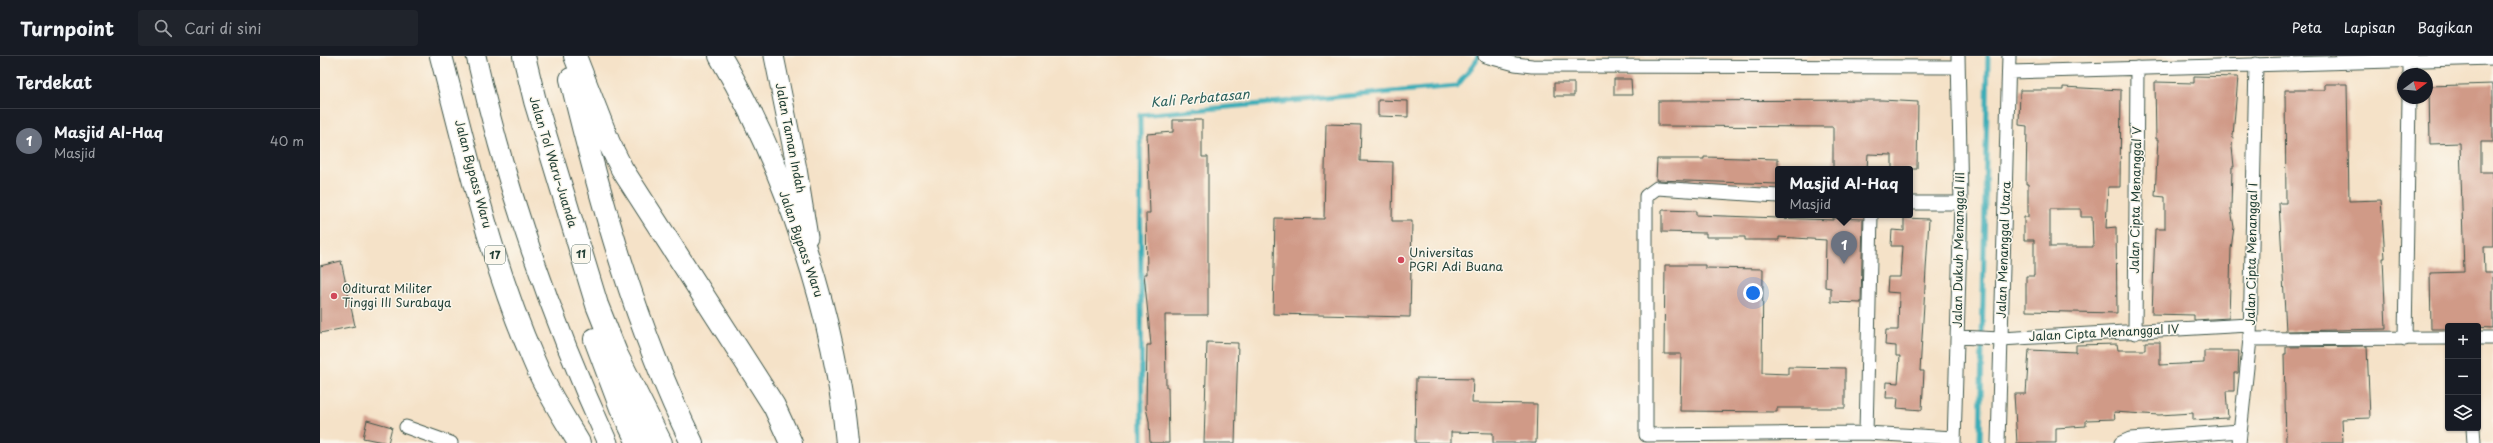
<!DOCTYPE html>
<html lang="id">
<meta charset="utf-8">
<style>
body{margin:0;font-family:"Playpen Sans",sans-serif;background:#20242c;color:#f1f3f6}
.controls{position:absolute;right:12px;bottom:12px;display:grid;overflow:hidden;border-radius:4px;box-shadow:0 1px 3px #0004}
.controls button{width:36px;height:36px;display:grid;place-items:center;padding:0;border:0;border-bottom:1px solid #363941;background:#171b24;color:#f1f3f6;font:20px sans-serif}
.compass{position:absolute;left:2077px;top:12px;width:36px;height:36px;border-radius:50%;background:#171b24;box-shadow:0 1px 3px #0004;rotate:74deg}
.you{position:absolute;left:1433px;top:237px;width:14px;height:14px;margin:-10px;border:3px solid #fff;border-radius:50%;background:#1a73e8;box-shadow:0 0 0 6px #1a73e833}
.badge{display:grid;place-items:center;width:26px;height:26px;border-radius:50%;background:#d1495b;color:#fff;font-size:13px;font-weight:700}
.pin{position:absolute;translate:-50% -33px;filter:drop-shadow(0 1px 2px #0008)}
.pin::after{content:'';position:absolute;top:21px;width:14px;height:12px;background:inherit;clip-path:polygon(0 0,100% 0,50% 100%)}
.popup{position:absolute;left:1455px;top:110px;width:138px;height:52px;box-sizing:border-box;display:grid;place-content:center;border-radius:4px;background:#171b24;filter:drop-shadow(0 1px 3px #0005);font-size:13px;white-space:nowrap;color:#9ea1a6}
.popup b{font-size:15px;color:#f1f3f6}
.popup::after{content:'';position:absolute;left:50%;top:100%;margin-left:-8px;border:8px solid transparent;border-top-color:#171b24}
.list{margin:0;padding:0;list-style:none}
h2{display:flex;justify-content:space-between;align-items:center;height:52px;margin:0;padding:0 16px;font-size:17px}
h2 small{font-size:13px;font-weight:400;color:#9ea1a6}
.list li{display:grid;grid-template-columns:26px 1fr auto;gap:12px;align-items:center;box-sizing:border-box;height:64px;padding:0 16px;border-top:1px solid #363941}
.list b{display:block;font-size:15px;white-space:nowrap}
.list p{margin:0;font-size:13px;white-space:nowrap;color:#9ea1a6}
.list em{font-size:13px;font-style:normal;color:#9ea1a6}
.icon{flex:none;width:22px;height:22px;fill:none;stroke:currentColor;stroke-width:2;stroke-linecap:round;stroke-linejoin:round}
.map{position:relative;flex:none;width:2173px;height:387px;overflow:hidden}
header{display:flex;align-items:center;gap:24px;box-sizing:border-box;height:56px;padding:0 20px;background:#171b24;border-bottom:1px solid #363941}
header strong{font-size:19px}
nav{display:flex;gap:22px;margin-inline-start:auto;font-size:14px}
.search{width:280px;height:36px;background:#20242c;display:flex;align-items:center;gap:10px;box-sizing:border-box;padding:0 14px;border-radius:4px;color:#9ea1a6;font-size:15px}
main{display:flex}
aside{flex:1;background:#171b24}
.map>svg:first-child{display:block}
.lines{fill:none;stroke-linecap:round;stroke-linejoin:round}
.stream{stroke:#3cadb7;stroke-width:5}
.building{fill:#d09a87;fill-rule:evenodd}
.street-casing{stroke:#3f564a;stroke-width:15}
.secondary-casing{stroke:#3f564a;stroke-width:21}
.highway-casing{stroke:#3f564a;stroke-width:24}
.street{stroke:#fff;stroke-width:13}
.secondary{stroke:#fff;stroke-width:19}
.highway{stroke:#fff;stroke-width:22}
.poi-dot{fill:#d1495b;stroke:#fbf7ec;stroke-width:1.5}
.labels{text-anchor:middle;stroke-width:3;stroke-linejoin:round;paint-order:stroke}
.shield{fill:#fbf7ec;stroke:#61756b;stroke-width:1}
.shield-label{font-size:11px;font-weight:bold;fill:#1f3d34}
.street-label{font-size:12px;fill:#1f3d34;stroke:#fbf7ec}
.poi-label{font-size:12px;fill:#1f3d34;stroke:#fbf7ec;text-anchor:start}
.water-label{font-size:13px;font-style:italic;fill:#285f5b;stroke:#fbf7ec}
</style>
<header>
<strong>Turnpoint</strong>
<div class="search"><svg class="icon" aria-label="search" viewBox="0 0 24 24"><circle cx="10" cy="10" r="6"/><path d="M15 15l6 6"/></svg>Cari di sini</div>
<nav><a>Peta</a><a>Lapisan</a><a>Bagikan</a></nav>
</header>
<main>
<aside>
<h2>Terdekat<small></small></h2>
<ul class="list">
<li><span class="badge" style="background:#6b7280">1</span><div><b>Masjid Al-Haq</b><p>Masjid</p></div><em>40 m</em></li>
</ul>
</aside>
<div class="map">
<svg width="2173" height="387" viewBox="0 0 2173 387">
<rect width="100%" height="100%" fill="#fbf7ec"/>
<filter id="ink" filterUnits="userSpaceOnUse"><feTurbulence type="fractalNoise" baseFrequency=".025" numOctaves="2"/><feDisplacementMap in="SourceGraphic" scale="8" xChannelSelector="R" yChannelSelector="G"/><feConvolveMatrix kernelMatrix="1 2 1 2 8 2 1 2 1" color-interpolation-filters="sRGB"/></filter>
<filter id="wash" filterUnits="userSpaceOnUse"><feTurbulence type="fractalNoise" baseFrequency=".012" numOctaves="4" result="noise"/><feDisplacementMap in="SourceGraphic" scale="16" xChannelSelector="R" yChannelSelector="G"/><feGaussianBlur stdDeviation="0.9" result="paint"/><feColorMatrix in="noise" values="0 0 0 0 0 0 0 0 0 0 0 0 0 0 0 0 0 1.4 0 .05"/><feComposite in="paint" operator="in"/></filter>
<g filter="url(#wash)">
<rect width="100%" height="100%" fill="#f5e2c8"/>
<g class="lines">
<path class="stream" d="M822,387L820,59L1137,30L1155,7L1158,0
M1660,387L1668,0"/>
</g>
<g id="blocks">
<path class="building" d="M1874,20L1918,21L1912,91L1914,111H1912L1911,153L1914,171L1911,193L1909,262L1874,264V259L1832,258L1835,173H1845V141L1835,140L1838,83H1836L1835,26L1874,27Z
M1294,23H1311L1312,39H1294Z
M1234,27H1254V40H1234Z
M2005,28H2027L2029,145L2061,144L2065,202H2063L2066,273L1966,275L1959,147H1966L1965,34H2005Z
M2173,28V86H2161V116H2173V191H2164L2165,216H2173V272L2128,270V273H2111L2110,217L2144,216L2140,87L2110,88L2109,30Z
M1743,31L1801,34L1800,131H1788L1786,172L1796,171L1797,257L1706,255V220H1714V184H1704V161H1708V128H1706L1707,70L1699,69L1700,34H1743ZM1730,153H1761V161H1772L1773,191H1730Z
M1058,44L1088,45V61L1058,60Z
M1562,44L1598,46L1597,113H1572V99L1548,98L1547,113H1513V71L1338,70V45Z
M853,64H882V101H888V259H845L846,331H848L849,387H830L829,365L826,352L827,289H831L824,218H827L826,157H830L827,78L853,76Z
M1006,68L1041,69L1040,105L1073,106L1072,165H1092L1090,261L953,258L955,162L1004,163Z
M1384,101L1458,103V128L1336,124L1337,103H1384Z
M1342,154L1376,155V159L1513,164V162L1543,163L1541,247L1511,246V232L1505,231L1506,184L1459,181V184H1425V181H1386V177L1342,176Z
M1584,162L1609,163L1600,315H1604L1602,354L1577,352L1578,342H1566L1567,326L1578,327L1580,300H1576V290L1565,289L1566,274H1578L1579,237L1567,236L1568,221H1580L1582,190H1571L1572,174L1584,175Z
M21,205L35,270L0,277V210Z
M1345,209H1385V212L1443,213L1442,317L1468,318V311L1525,312V352H1457V356L1360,355L1361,298H1344Z
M887,286L918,287L915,387H884Z
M1825,286H1840V309L1884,307V295H1919L1918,317H1914V335H1906L1908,362L1873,364V357L1839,359L1794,356L1795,363L1766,364V370L1736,372V387H1697L1694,338H1706L1709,294L1756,296V289L1797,288L1798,294H1825Z
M2047,290L2050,362L2022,363L2023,387H1966L1964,298H1966V291Z
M1096,322L1153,323L1152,347L1217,348L1216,387H1173V377L1131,376V387H1095Z
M47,364L72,371L68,387L43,382Z"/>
</g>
</g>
<g filter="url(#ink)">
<use href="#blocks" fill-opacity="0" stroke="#3f564a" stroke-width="1"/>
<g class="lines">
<g class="street-casing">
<path id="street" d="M1165,0L1195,8L1212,10L1638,11
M1689,16L2173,2
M2090,18V4
M1458,140L1337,132L1326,140V379L1546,377L1634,382
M1590,147H1641
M1815,277L1817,12
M1638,281L1681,283L1929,269
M2158,282H2173
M1930,283L2128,282
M2085,283L2089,42
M86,371L131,387
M2153,372L2154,387
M1546,377L1551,159
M1634,387L1641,147L1638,0
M1678,387L1689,0
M1801,387L1810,383L1920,375
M1919,387L1930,283L1936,8"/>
</g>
<g class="secondary-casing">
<path id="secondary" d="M156,0C186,134 231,262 288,387
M454,0L477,113L488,181"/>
</g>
<g class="highway-casing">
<path id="highway" d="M121,0C148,102 171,208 214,305C226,334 243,360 259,387
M204,0L215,45L277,249L296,297L341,387
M255,0L289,87L302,113L435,320L454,350L471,387
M400,0C464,108 516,262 527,387
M251,23C281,147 316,272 372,387
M275,283L301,352L318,387"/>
</g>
<use href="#street" class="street"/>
<use href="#secondary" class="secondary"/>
<use href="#highway" class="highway"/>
</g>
</g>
<g class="poi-dot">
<circle cx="1081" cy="204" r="4"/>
<circle cx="14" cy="240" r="4"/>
</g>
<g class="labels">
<g class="shield">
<rect x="252" y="189" width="18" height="18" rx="3"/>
<rect x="165" y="190" width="20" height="18" rx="3"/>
</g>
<g class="shield-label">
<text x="261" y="202">11</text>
<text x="175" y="203">17</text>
</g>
<g class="street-label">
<text transform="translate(470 82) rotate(79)" y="4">Jalan Taman Indah</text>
<text transform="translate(233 106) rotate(73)" y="4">Jalan Tol Waru–Juanda</text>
<text transform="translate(153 118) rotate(75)" y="4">Jalan Bypass Waru</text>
<text transform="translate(1816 144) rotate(-89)" y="4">Jalan Cipta Menanggal V</text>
<text transform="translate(481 188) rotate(71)" y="4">Jalan Bypass Waru</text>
<text transform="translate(1639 194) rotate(-89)" y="4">Jalan Dukuh Menanggal III</text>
<text transform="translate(1684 194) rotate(-88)" y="4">Jalan Menanggal Utara</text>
<text transform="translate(1932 198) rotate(-89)" y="4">Jalan Cipta Menanggal I</text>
<text transform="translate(1784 277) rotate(-3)" y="4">Jalan Cipta Menanggal IV</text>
</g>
<g class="poi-label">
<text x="1089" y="201">Universitas<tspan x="1089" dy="14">PGRI Adi Buana</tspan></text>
<text x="22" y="237">Oditurat Militer<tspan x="22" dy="14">Tinggi III Surabaya</tspan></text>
</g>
<g class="water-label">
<text transform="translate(880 42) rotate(-5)" y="5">Kali Perbatasan</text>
</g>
</g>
</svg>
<div class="controls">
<button>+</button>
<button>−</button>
<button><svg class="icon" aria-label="layers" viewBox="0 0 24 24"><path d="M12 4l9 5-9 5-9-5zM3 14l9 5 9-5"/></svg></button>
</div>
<svg class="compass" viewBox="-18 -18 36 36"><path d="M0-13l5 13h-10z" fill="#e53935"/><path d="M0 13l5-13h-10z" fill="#9ea1a6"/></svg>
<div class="you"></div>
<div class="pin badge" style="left:1524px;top:208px;background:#6b7280">1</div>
<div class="popup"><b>Masjid Al-Haq</b>Masjid</div>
</div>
</main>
